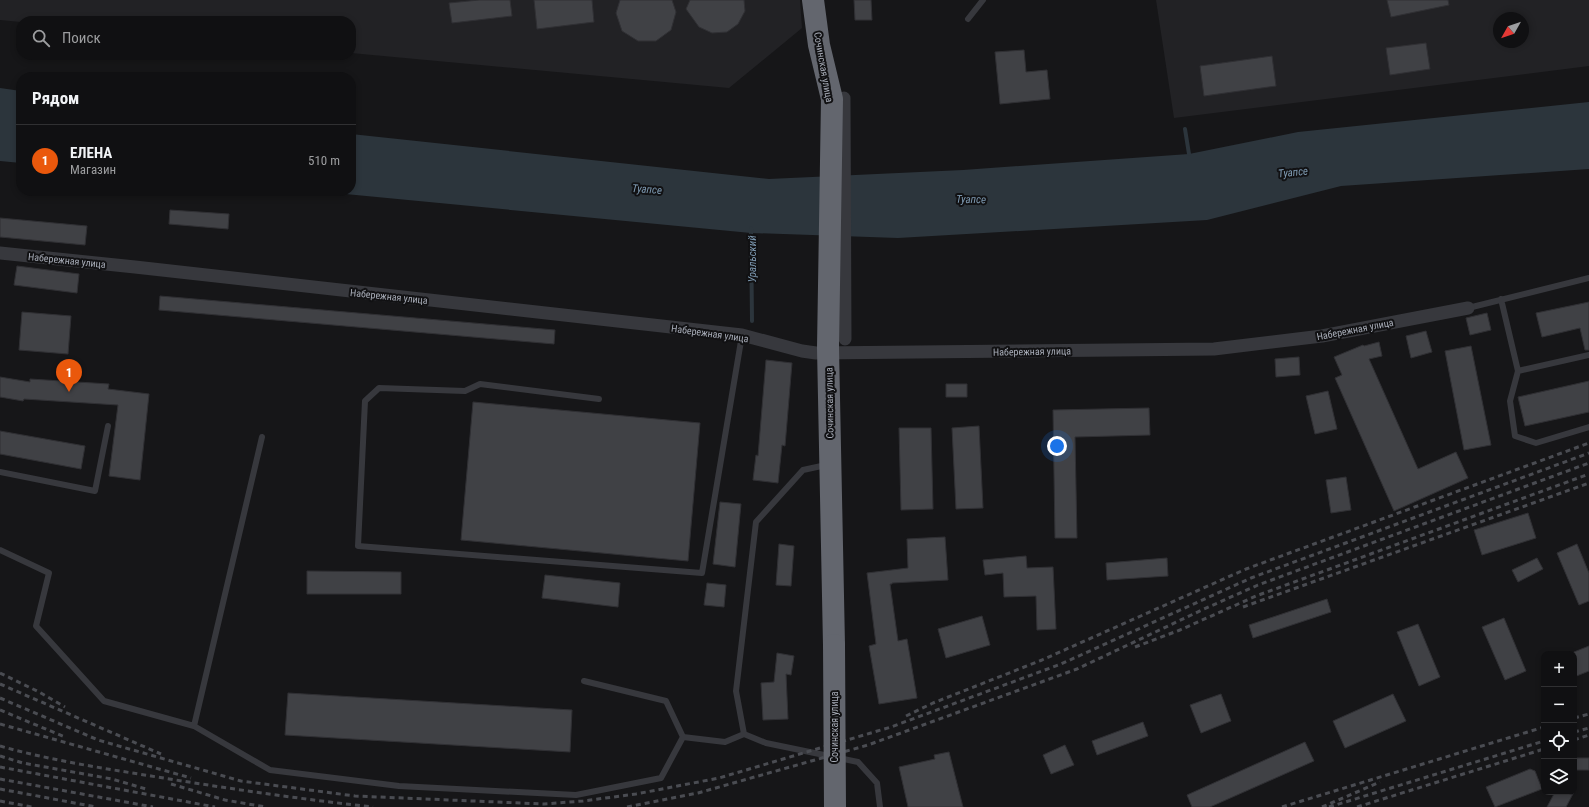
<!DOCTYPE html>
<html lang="ru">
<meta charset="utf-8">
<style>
body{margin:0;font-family:"Roboto Condensed",sans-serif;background:#19191b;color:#f1f3f6}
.controls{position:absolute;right:12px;bottom:12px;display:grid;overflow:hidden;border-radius:8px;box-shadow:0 2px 6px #0003}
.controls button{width:36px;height:36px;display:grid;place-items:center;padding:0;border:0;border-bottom:1px solid #303032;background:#101012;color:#f1f3f6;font:20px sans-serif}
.compass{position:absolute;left:1493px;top:12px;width:36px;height:36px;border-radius:50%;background:#101012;box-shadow:0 2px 6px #0003;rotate:230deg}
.you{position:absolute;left:1057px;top:446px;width:14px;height:14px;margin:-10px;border:3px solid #fff;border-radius:50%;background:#1a73e8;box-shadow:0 0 0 6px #1a73e833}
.badge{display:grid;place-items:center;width:26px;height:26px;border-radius:50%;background:#ea580c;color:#fff;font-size:13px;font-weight:700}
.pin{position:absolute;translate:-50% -33px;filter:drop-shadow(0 1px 2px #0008)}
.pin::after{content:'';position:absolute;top:21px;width:14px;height:12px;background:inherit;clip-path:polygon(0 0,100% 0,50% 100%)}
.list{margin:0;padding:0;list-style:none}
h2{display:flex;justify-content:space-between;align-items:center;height:52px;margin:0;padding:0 16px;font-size:17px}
h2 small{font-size:13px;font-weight:400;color:#9c9d9f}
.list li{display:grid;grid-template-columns:26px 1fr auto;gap:12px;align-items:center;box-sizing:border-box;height:72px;padding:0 16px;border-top:1px solid #303032}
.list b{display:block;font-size:15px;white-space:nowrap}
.list p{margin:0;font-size:13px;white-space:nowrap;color:#9c9d9f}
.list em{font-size:13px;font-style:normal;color:#9c9d9f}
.icon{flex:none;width:22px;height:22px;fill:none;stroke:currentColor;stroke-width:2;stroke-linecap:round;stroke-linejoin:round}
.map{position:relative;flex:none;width:1589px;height:807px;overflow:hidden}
.search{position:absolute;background:#101012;box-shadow:0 2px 6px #0003;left:16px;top:16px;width:340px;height:44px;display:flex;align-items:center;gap:10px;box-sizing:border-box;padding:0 14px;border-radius:16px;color:#9c9d9f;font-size:15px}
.panel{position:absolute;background:#101012;box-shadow:0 2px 6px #0003;left:16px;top:72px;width:340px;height:124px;border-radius:16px}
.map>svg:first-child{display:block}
.built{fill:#222225;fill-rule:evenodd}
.water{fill:#2c353c}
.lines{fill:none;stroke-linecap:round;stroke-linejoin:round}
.stream{stroke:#2c353c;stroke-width:4}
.building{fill:#404145;stroke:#303034}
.lane{stroke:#37383d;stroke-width:6}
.street{stroke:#37383d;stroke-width:13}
.highway{stroke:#63666e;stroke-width:22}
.rail{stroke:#4a4c52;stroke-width:3;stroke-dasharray:5 4;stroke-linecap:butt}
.highway-bridge{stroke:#63666e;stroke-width:22}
.labels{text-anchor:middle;stroke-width:4;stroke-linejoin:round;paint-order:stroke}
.street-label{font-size:10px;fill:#a8adb8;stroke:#111113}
.water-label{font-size:11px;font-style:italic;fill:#7f9bb3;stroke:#111113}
</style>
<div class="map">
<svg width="1589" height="807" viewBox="0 0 1589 807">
<rect width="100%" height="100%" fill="#161618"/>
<path class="built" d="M0,0H800L802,28L729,88L351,53V21H21V22L0,20Z
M1156,0H1589V66L1174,118ZM1499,18H1523V42H1499Z"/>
<path class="water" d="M0,88L21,91V163L0,161Z
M1589,102V169L1341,186L1207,220L898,238L751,233L314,191H351V134L769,179L963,170L1189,154L1298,132Z"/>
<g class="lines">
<path class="stream" d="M1185,129L1189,154
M751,228L752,321"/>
</g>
<path class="building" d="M479,0H510L512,16L452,23L449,3Z
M534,0H592L594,22L537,29Z
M620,0H672L676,12L671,30L656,41H638L622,31L616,13Z
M690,0H744L745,11L738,24L727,32L712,33L699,27L686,9Z
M854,0H871L872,20H855Z
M1387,0H1448L1449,5L1391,17Z
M1426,43L1430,69L1390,75L1386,48Z
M1024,50L1026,72L1047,70L1050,99L1000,104L995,52Z
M1272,56L1276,86L1204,96L1200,66Z
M170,210L229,214L228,229L169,224Z
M0,218L87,226L85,245L0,237Z
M17,266L79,274L77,293L14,285Z
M160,296L555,330L554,344L159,310Z
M1589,302V350H1585L1580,328L1542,337L1536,313Z
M22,312L71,316L68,354L19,350Z
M1487,313L1491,330L1470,335L1466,318Z
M1426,331L1432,352L1411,358L1406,336Z
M1379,342L1382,356L1369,359L1418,469L1456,452L1468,478L1394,511L1335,378L1342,375L1334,357L1363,345L1364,346Z
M1471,346L1491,445L1464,450L1445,351Z
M1299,357L1300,375L1276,377L1275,359Z
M766,360L792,363L785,446L782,445L778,483L753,480L756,455L758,456Z
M0,377L30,382V379L109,384L108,389L149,394L140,480L109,476L118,405L24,399L23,401L0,397Z
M1589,381V412L1525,426L1518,397Z
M946,384H967V397H946Z
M1328,391L1337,429L1315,434L1306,396Z
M473,402L700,423L688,561L461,540Z
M1149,408L1150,435L1075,437L1077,538H1055L1053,410Z
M979,426L983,508L956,509L952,428Z
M899,428H931L933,509L901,510Z
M0,431L85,446L81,469L0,454Z
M1346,477L1351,510L1331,513L1326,480Z
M720,502L741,504L735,567L713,564Z
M1528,513L1536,538L1482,555L1474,530Z
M945,537L948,580L892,583V584H890L898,641L907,639L917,698L879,704L869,646L876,644L867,573L908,568L907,539Z
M779,544L794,546L791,586L776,585Z
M1577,544L1589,573V601L1579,605L1557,553Z
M1026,556L1027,568L1053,567L1056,629L1037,630L1036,596L1004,597L1003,573L985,575L983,560Z
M1167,558L1168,576L1107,580L1106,563Z
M1537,558L1543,569L1518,582L1512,570Z
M307,571L401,572V594H307Z
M545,575L620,583L618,607L542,598Z
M707,583L726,585L724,607L704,605Z
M1327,599L1331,612L1253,638L1249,625Z
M982,616L990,645L946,658L938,629Z
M1504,618L1526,671L1505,680L1482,627Z
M1418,624L1440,677L1419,686L1397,632Z
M1589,646V671L1574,677V652Z
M777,653L794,656L791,675L786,674L788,719L763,720L761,683L774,682Z
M288,693L572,710L570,752L285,735Z
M1221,694L1231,721L1201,733L1190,705Z
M1393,694L1406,721L1345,748L1333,721Z
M1143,722L1148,736L1097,755L1092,741Z
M1305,742L1314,761L1210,807H1192L1187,795Z
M1065,745L1074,765L1051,774L1043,755Z
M949,752L963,807H908L899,767L935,759L934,755Z
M1574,758H1589V770H1574Z
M1530,769L1535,771L1542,789L1495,807L1486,787Z
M1555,792H1574L1566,807H1547Z"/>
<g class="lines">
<path class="lane" d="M968,19L983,0
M1501,299L1518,371L1510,401L1515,436L1536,443L1589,427
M1468,308L1589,278
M1518,371L1589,355
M599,399L480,384L465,391L379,388L365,401L358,546L702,573L742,335
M826,465L803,470L756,522L736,691L744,734L766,743L858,762L877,783L880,807
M0,472L95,491L108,426
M0,550L49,573L36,626L104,701L194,726L270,770L399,786L576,795L661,778L683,737L725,742L744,734
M584,681L666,701L683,737
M194,726L262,437"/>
<path class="street" d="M844,98L845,339
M0,253L135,267L742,335L802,351L816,353L1214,349L1322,336L1468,308"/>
<path class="highway" d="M813,0L819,45L832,99L828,348L834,645"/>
<path class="rail" d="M1243,607L1589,483
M1135,647L1180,630L1256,596L1589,474
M0,673L39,692L65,707
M0,684L161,754
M0,698L98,740L241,781L355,796L544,804L583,801L636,794L719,778L891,727L1061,664L1251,578L1589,453
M0,710L65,737
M906,716L933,703L1042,660L1246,569L1589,443
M1574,718L1589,714
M0,724L191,778
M1574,732L1589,728
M1574,740L1589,735
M0,746C49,760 101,768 151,776C225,788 299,799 373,807
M0,756L23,763L112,779L146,789
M0,767L215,807
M0,779L153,807
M171,784L225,800L266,807
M0,789L96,807
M0,801L32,807
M627,807L698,793L868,745L1077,669L1204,609L1258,585L1589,463
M1282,807L1544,727
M1322,807L1380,782
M1329,807L1544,741
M1357,807L1544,749"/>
<path class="highway-bridge" d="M834,645L835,807"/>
</g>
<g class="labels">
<g class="street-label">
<text transform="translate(824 67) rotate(80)" y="4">Сочинская улица</text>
<text transform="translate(67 260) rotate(6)" y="4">Набережная улица</text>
<text transform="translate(389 296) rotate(6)" y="4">Набережная улица</text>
<text transform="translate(1355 329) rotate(-11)" y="4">Набережная улица</text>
<text transform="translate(710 333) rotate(8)" y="4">Набережная улица</text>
<text transform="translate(1032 351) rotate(-1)" y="4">Набережная улица</text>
<text transform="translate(829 403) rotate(-91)" y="4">Сочинская улица</text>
<text transform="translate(834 727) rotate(-90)" y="4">Сочинская улица</text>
</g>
<g class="water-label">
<text transform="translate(1293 172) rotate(-6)" y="4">Туапсе</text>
<text transform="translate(647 189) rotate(4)" y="4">Туапсе</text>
<text transform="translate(971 199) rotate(1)" y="4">Туапсе</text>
<text transform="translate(752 259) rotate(-90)" y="4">Уральский</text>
</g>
</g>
</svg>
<div class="controls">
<button>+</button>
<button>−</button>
<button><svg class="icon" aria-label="locate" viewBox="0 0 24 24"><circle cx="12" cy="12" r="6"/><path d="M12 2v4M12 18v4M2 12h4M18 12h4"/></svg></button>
<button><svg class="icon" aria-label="layers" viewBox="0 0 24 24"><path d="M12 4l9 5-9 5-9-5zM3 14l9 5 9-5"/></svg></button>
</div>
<svg class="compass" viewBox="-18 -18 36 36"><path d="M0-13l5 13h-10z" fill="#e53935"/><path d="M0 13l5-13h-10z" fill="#9c9d9f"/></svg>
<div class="you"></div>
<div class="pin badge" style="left:69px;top:392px">1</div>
<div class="search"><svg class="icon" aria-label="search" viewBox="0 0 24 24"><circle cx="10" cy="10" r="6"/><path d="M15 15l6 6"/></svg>Поиск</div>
<section class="panel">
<h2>Рядом<small></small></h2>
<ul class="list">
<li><span class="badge">1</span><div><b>ЕЛЕНА</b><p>Магазин</p></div><em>510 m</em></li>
</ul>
</section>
</div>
